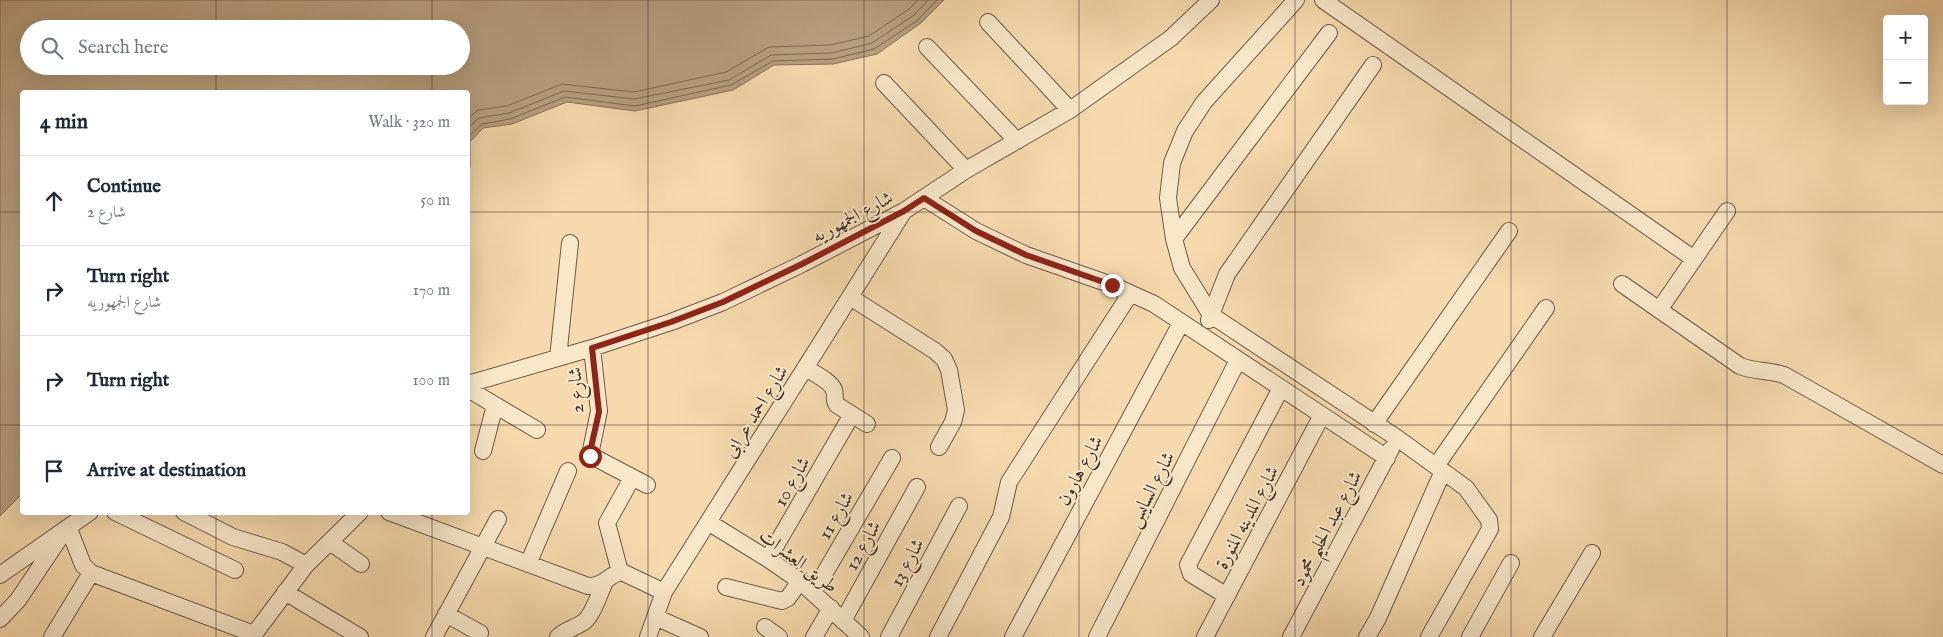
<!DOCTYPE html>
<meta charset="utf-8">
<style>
body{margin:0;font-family:"IM FELL English",Amiri,serif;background:#f2f2f3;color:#1f2937}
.controls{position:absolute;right:15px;top:15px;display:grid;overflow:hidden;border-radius:5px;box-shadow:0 5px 20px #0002}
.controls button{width:45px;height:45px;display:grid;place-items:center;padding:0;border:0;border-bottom:1px solid #e0e1e3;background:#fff;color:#1f2937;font:25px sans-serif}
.stop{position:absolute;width:15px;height:15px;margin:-11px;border:4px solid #8f2418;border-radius:50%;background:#fff}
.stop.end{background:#8f2418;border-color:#fff;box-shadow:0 1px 5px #0008}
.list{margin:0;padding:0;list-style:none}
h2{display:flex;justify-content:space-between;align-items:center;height:65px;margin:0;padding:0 20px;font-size:21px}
h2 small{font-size:16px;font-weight:400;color:#747a83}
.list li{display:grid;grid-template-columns:32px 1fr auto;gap:15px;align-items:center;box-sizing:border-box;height:90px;padding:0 20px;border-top:1px solid #e0e1e3}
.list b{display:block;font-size:19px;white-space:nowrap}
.list p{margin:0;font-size:16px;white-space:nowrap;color:#747a83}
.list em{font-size:16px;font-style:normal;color:#747a83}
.icon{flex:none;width:28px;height:28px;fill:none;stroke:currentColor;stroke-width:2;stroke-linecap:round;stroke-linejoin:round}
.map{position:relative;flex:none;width:1943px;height:637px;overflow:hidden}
.search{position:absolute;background:#fff;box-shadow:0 5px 20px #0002;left:20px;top:20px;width:450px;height:55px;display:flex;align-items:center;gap:12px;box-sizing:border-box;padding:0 18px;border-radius:28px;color:#747a83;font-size:19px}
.panel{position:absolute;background:#fff;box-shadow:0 5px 20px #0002;left:20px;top:90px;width:450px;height:425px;border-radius:5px}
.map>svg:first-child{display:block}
.water{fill:#b89f7f;stroke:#88715b;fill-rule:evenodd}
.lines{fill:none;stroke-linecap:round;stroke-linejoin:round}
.shore{stroke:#7c6652;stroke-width:1}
.minor-casing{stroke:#6e5848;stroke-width:18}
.minor{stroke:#f9e7ca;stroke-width:16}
.route{stroke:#8f2418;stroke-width:6}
.grid{fill:none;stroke:#412d26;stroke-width:1;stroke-opacity:0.55}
.labels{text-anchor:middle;stroke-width:4;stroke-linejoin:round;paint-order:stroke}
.street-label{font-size:19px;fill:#412d26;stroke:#f9e7ca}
</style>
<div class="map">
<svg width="1943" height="637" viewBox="0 0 1943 637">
<rect width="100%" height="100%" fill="#f6daad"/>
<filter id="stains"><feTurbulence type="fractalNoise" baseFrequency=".004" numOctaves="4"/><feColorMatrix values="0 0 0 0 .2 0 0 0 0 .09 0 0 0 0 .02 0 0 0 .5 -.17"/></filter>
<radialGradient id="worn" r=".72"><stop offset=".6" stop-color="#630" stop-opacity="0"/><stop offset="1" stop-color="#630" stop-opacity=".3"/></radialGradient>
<path class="water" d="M0,0H944L921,23L877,54L833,64L774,65L733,90L635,111L567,102L512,124L483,128L470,142V167L468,170V92H22V494L0,516ZM29,29H461V66H29Z"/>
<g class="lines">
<path class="shore" d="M468,118L478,110L507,106L562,84L634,92L726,72L769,47L831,45L869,36L909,9L918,0
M468,128L479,118L509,113L564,91L634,99L729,80L771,55L832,53L872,43L914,15L928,0
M468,137L482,124L510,119L565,97L635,106L731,85L773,61L833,59L874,49L918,20L937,0"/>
<g class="minor-casing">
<path id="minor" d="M1296,0L1204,102L1185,131L1172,163L1168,198L1174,239L1182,268L1211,315L1397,438L1466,488L1489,520L1490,529L1429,637
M1323,0L1694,259
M988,22L1070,110
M927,47L1017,141
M884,83L966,170
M924,198L976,231L1026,255L1112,285L1154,304L1387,458
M1174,239L1329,33
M1622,284L1740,366C1755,372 1769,370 1784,375L1943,465
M850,297L935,351L944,359L949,370L956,410L953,422L939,447
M1659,310L1727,211
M1209,320L1227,274L1373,65
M592,348L599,411L590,455L647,485
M558,358L570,243
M806,368C813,373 831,381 834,390C836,396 833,400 837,405L867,424
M468,384L592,348L671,322L723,302L802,264L904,211L966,170L1070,110L1171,38L1211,0
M468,389L537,430
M1374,424L1509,231
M483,451L495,405
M1436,466L1546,308
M115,512L235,570
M184,512L233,537L282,552L306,565
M389,512L588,586C604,587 610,573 622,572L664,592
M708,522L768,559L800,581L861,637
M69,529L83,565L91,573L254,634
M330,542L361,564
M768,559L847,423
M528,564L568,471
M620,572L607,523L632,478
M0,575L90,512
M726,587L782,601L788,598L800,581
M285,592L360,637
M813,593L892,458
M1227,596L1191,574L1188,565L1281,388
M446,614L480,633
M655,617L700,637
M0,619L18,600L59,539
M843,621L917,487
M765,627L779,637
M52,637L91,573
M252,637L306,565L360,512
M434,637L498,519
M558,637C566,629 576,628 585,621C593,614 600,592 605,582
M648,637L664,592L904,211
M814,637L831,608
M889,637L959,506
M938,637L1001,517L1009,482L1130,294
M1013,637L1181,323
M1097,637L1238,360
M1205,637L1322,415
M1291,637L1391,449
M1367,637L1378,618L1443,471
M1470,637L1511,563
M1542,637L1592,553"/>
</g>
<use href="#minor" class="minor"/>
</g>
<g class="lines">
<path class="route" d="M590,456V452L599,412L592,348L671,322L723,302L802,264L904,211L924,198L976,231L1026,255L1112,285"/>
</g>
<path class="grid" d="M216,0V29M432,0V29M648,0V637M864,0V637M1079,0V637M1295,0V637M1511,0V637M1727,0V637M216,66V92M432,66V92M0,212H22M468,212H1943M0,425H22M468,425H1943M216,512V637M432,512V637"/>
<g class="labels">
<g class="street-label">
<text transform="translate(852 216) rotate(-28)" y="7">شارع الجمهوريه</text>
<text transform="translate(575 390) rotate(-93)" y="7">شارع 2</text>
<text transform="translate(755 411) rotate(-58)" y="7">شارع احمد عرابى</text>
<text transform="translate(1079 470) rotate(-62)" y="7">شارع هارون</text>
<text transform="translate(791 481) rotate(-60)" y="7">شارع 10</text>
<text transform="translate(1150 489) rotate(-63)" y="7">شارع السايس</text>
<text transform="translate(835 515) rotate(-60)" y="7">شارع 11</text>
<text transform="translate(1246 517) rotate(-62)" y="7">شارع المدينه المنورة</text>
<text transform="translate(1326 528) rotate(-62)" y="7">شارع عبد الحليم محمود</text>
<text transform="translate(862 545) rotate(-61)" y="7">شارع 12</text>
<text transform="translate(799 560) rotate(37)" y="7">طريق العشرات</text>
<text transform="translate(906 562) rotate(-62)" y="7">شارع 13</text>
</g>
</g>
<rect width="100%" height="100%" filter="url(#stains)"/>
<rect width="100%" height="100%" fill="url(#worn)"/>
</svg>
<div class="controls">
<button>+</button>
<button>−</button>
</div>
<div class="stop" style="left:590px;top:456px"></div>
<div class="stop end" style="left:1112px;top:285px"></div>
<div class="search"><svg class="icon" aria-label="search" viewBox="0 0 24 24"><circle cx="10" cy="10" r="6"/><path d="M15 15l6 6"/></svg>Search here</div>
<section class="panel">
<h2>4 min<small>Walk · 320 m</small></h2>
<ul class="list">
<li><svg class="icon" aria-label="ahead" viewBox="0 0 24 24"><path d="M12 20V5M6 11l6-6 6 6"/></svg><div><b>Continue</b><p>شارع 2</p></div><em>50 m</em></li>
<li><svg class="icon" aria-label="right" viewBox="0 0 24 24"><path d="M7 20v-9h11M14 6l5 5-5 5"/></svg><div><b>Turn right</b><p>شارع الجمهوريه</p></div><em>170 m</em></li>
<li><svg class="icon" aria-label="right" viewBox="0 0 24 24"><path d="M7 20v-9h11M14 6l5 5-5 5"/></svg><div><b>Turn right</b></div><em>100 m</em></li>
<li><svg class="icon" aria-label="arrive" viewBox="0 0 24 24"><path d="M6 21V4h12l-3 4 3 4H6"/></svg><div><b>Arrive at destination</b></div></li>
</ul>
</section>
</div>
